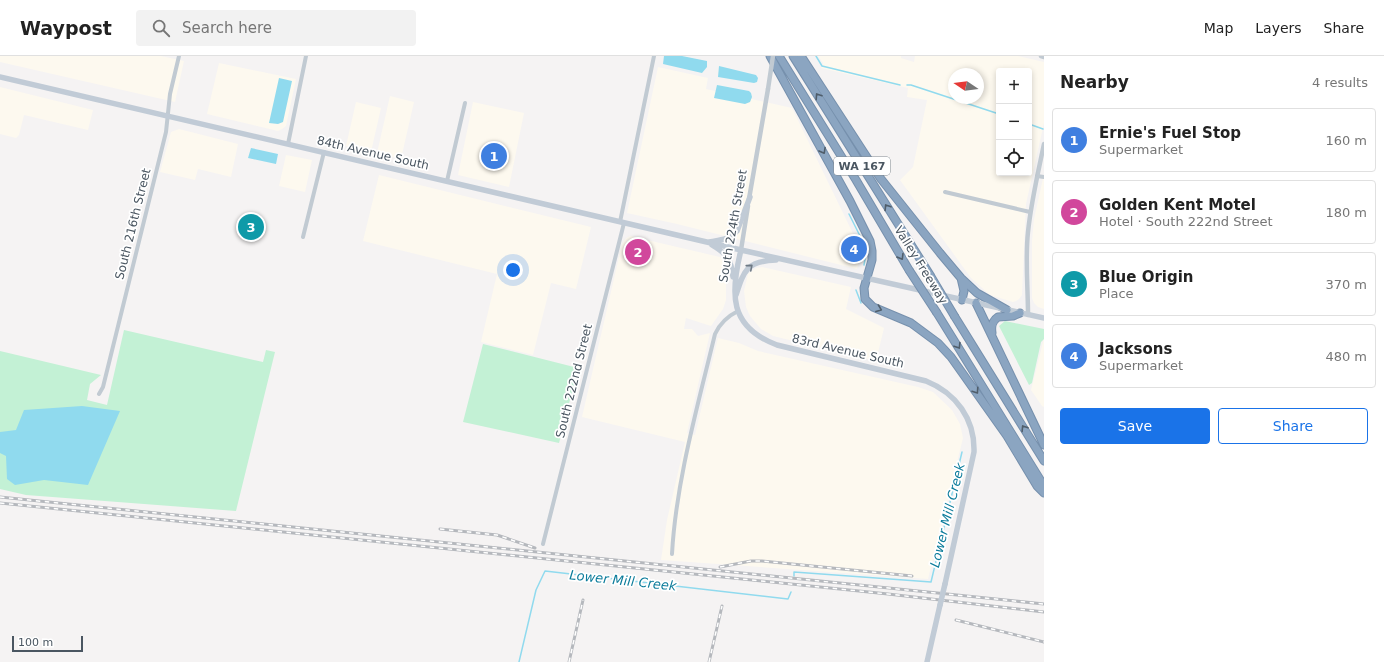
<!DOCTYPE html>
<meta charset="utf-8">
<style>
body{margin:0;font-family:"DejaVu Sans",sans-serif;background:#f2f2f2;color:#222}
.controls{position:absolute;right:12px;top:12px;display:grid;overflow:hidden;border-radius:4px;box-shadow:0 2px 6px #0003}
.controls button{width:36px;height:36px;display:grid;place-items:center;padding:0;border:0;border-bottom:1px solid #e0e0e0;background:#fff;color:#222;font:20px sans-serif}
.compass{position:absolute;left:948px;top:12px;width:36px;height:36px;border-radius:50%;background:#fff;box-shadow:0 2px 6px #0003;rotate:283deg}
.scale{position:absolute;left:12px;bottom:10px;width:71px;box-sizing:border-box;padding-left:4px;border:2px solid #4a5661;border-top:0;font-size:11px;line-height:14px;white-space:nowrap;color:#4a5661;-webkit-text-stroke:3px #fff;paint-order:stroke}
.you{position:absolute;left:513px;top:214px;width:14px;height:14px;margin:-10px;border:3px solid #fff;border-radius:50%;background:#1a73e8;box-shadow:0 0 0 6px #1a73e833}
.badge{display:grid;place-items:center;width:26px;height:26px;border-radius:50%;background:#1a73e8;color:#fff;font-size:13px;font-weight:700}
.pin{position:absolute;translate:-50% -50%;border:2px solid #fff;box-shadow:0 1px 4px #0006}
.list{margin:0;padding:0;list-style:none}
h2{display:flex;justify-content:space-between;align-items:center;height:52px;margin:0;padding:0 16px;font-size:17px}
h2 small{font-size:13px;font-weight:400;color:#767676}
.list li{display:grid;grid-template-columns:26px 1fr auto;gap:12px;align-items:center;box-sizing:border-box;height:64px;margin:0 8px 8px;padding:0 8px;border:1px solid #e0e0e0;border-radius:4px}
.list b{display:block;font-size:15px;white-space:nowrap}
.list p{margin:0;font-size:13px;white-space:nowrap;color:#767676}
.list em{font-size:13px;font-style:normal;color:#767676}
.actions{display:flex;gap:8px;padding:12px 16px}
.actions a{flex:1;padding:9px 0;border:1px solid #1a73e8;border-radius:4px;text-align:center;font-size:14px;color:#1a73e8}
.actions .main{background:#1a73e8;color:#fff}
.icon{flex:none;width:22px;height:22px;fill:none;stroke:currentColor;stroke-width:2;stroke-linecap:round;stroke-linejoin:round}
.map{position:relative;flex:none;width:1044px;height:606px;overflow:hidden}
header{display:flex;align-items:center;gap:24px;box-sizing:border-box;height:56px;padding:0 20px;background:#fff;border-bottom:1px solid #e0e0e0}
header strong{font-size:19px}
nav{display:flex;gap:22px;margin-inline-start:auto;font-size:14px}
.search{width:280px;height:36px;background:#f2f2f2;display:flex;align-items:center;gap:10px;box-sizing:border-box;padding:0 14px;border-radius:4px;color:#767676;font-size:15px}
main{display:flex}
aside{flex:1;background:#fff}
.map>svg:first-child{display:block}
.commercial{fill:#fdf9ef;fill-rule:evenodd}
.green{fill:#c3f1d5}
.water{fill:#90daee}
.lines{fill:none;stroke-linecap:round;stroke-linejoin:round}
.stream{stroke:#90daee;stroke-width:1.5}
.motorway-casing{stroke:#7690ad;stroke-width:9}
.minor{stroke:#c1cad2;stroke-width:4}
.tertiary{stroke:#c1cad2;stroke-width:4.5}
.secondary{stroke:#c1cbd6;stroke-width:5.5}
.motorway{stroke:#8ba5c1;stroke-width:7}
.rail-casing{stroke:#b5b8bd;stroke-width:3}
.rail{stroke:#fff;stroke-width:1.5;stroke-dasharray:4.5;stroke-linecap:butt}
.motorway-bridge-casing{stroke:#7690ad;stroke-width:9;stroke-linecap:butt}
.tertiary-bridge{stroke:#c1cad2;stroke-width:4.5}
.secondary-bridge{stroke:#c1cbd6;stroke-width:5.5}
.motorway-bridge{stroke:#8ba5c1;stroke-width:7}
.oneway{stroke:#505e6b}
.oneway2{stroke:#6e7984}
.labels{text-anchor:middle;stroke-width:3.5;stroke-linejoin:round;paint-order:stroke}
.shield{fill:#fff;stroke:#808990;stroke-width:1}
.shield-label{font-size:11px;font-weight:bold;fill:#4a5661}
.street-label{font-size:12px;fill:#4a5661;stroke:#fff}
.water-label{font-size:13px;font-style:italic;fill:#0c7c9b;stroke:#fff}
</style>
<header>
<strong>Waypost</strong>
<div class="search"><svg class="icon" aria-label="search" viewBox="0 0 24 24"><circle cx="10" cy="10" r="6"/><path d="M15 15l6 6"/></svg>Search here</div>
<nav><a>Map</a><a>Layers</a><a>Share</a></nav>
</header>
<main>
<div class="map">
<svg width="1044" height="606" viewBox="0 0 1044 606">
<rect width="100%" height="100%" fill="#f5f3f3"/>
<path class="commercial" d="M0,0H161L184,5L175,46L0,6Z
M818,0H901V2L914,6L915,0H1018L1044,6V67L1026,148L1022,239L1019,243L1016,245L1013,246L990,239L971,222L900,124L913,111L927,44L907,41L908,32L821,12L823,7ZM999,15H1029V117H999ZM954,18H978V42H954Z
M219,7L296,23L286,70L282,73L278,75L207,58Z
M658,11L708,22L706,33L792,52L862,196L857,213L677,168L627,157Z
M0,31L93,54L88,74L24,59L19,79L16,82L0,78Z
M390,40L414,46L401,103L377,97Z
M356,46L381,52L371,96L346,90Z
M473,46L524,57L509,131L458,119Z
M179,73L238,88L231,121L198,113L195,124L160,116L171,76Z
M286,99L312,104L305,136L279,130Z
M1044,118V253L1038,251L1034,247L1032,242V185L1034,163Z
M379,119L591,171L576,233L551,227L533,299L481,286L497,218L363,185Z
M630,180L720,201L726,210V244L723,253L711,270L686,262L684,273H692L698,280L710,277L687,377L695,379L718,282L739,287L758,295L918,331L933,336L952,354L960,368L963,382L928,523L661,504L667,464L685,386L582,361L622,188L626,182Z
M762,211L851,231L846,253L884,272L876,305L773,280L761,273L750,260L746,251L744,235L748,218L756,212Z
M1044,282V351L1042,350L1031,334Z"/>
<path class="green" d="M1005,265L1044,273V283L1041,286L1032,327L1029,329L999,270Z
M124,274L263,306L266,294L275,296L236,455L26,439L0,433V295L101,319L90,328L87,344L107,349Z
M483,288L578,312L559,387L463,366Z"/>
<path class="water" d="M664,0H682L707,5V11L702,17L663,8Z
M719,10L756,19L758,22L757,26L754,27L718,21Z
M279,22L292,25L283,66L278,68L269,67Z
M717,29L749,35L751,37L752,41L750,46L745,48L714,42Z
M251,92L278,98L276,108L248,102Z
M82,350L120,355L88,429L44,424L15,429L7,423L6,400L0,397V376L16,374L24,354Z"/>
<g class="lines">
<path class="stream" d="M816,0L822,10L900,29
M907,29H911L999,58
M1029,68L1043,73
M849,158L861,182L866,198L864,209
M856,234L861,247
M794,520V516L931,526L962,396
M519,606L536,534L545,515L788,543L791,536"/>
<g class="motorway-casing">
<path id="motorway" d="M770,0L850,145L870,185L872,195V204L864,232L865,243L873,251L911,267L938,287L951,301L1007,380L1037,430L1044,437
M779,0L856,124L909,214
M793,0L930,219
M801,0L881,123L940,197L961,222L977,237L1007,254
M961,222L964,235L962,244
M976,247L1044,389
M937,257L1044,430
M955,261L1044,405
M992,277C991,270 992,265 998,261L1013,260L1020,257"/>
</g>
<path class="minor" d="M288,88L306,0
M1037,120L1044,121
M447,125L465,47
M945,136L1030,156
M620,166L654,0
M303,181L324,96
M99,338L103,331L166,76L170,38L179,0
M543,488L624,167
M672,498C676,425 698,349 715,278C720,267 728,260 738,255"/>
<path class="tertiary" d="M1041,0L1044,1
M749,143L768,33
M741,194L748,150
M1028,259C1028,231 1025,203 1028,176C1031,146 1038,117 1044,88"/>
<path class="secondary" d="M0,21L741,194L1044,262
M709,186C720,184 729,184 737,175L750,141
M712,189C727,198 731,203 733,221
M741,194C730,238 729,271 777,289L926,325C956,337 975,363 974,396L945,528
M736,239C744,214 747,205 776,204
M927,606L940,549"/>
<use href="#motorway" class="motorway"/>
<g class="rail-casing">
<path id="rail" d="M0,441L1044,548
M0,447L888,538L1044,556
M440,473L497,479L535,492
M720,511L751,505H762L912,520
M956,564L1044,586
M569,606L583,544
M709,606L722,550"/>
</g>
<use href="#rail" class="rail"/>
<g class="motorway-bridge-casing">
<path id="motorway-bridge" d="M909,214L937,257
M930,219L955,261"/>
</g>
<path class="tertiary-bridge" d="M768,33L773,0"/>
<path class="secondary-bridge" d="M940,549L945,528"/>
<use href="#motorway-bridge" class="motorway-bridge"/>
</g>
<defs><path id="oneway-chevron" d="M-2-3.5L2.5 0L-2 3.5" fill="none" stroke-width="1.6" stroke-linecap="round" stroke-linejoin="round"/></defs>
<g class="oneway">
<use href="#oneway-chevron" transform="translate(818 40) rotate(-123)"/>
<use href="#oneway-chevron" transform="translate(823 95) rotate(61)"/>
<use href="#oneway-chevron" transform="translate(887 151) rotate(-122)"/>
<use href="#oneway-chevron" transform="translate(901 201) rotate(59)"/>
<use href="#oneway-chevron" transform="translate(879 253) rotate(21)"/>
<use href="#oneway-chevron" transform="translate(958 290) rotate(58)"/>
<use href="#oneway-chevron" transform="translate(976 335) rotate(56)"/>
<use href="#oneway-chevron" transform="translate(1024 372) rotate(-122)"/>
</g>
<use class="oneway2" href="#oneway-chevron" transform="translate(750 211) rotate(-41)"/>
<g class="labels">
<rect class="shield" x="834" y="101" width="56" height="18" rx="3"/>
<g class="shield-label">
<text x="862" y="114">WA 167</text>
</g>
<g class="street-label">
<text transform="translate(373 97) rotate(13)" y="4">84th Avenue South</text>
<text transform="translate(133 168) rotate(-76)" y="4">South 216th Street</text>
<text transform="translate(733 170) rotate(-80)" y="4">South 224th Street</text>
<text transform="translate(921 209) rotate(58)" y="4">Valley Freeway</text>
<text transform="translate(848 295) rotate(13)" y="4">83rd Avenue South</text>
<text transform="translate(574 325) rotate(-76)" y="4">South 222nd Street</text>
</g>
<g class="water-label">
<text transform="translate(947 459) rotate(-76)" y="5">Lower Mill Creek</text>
<text transform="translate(623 524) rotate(6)" y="5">Lower Mill Creek</text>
</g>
</g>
</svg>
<div class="controls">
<button>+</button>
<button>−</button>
<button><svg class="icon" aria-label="locate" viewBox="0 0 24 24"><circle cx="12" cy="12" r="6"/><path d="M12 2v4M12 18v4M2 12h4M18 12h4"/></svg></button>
</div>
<svg class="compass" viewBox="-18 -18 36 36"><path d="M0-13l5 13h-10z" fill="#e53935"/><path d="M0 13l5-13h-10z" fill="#767676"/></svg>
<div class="scale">100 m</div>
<div class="you"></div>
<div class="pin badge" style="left:494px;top:100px;background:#3f7fe0">1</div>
<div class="pin badge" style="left:638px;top:196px;background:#d1479c">2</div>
<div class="pin badge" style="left:251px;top:171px;background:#0f9aa8">3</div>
<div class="pin badge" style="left:854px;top:193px;background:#3f7fe0">4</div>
</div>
<aside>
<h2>Nearby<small>4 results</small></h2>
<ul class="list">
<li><span class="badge" style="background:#3f7fe0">1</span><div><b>Ernie's Fuel Stop</b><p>Supermarket</p></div><em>160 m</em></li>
<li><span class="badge" style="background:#d1479c">2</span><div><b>Golden Kent Motel</b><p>Hotel · South 222nd Street</p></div><em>180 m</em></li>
<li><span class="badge" style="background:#0f9aa8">3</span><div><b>Blue Origin</b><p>Place</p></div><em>370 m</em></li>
<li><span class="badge" style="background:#3f7fe0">4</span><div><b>Jacksons</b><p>Supermarket</p></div><em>480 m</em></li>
</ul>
<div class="actions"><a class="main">Save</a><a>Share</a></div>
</aside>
</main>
